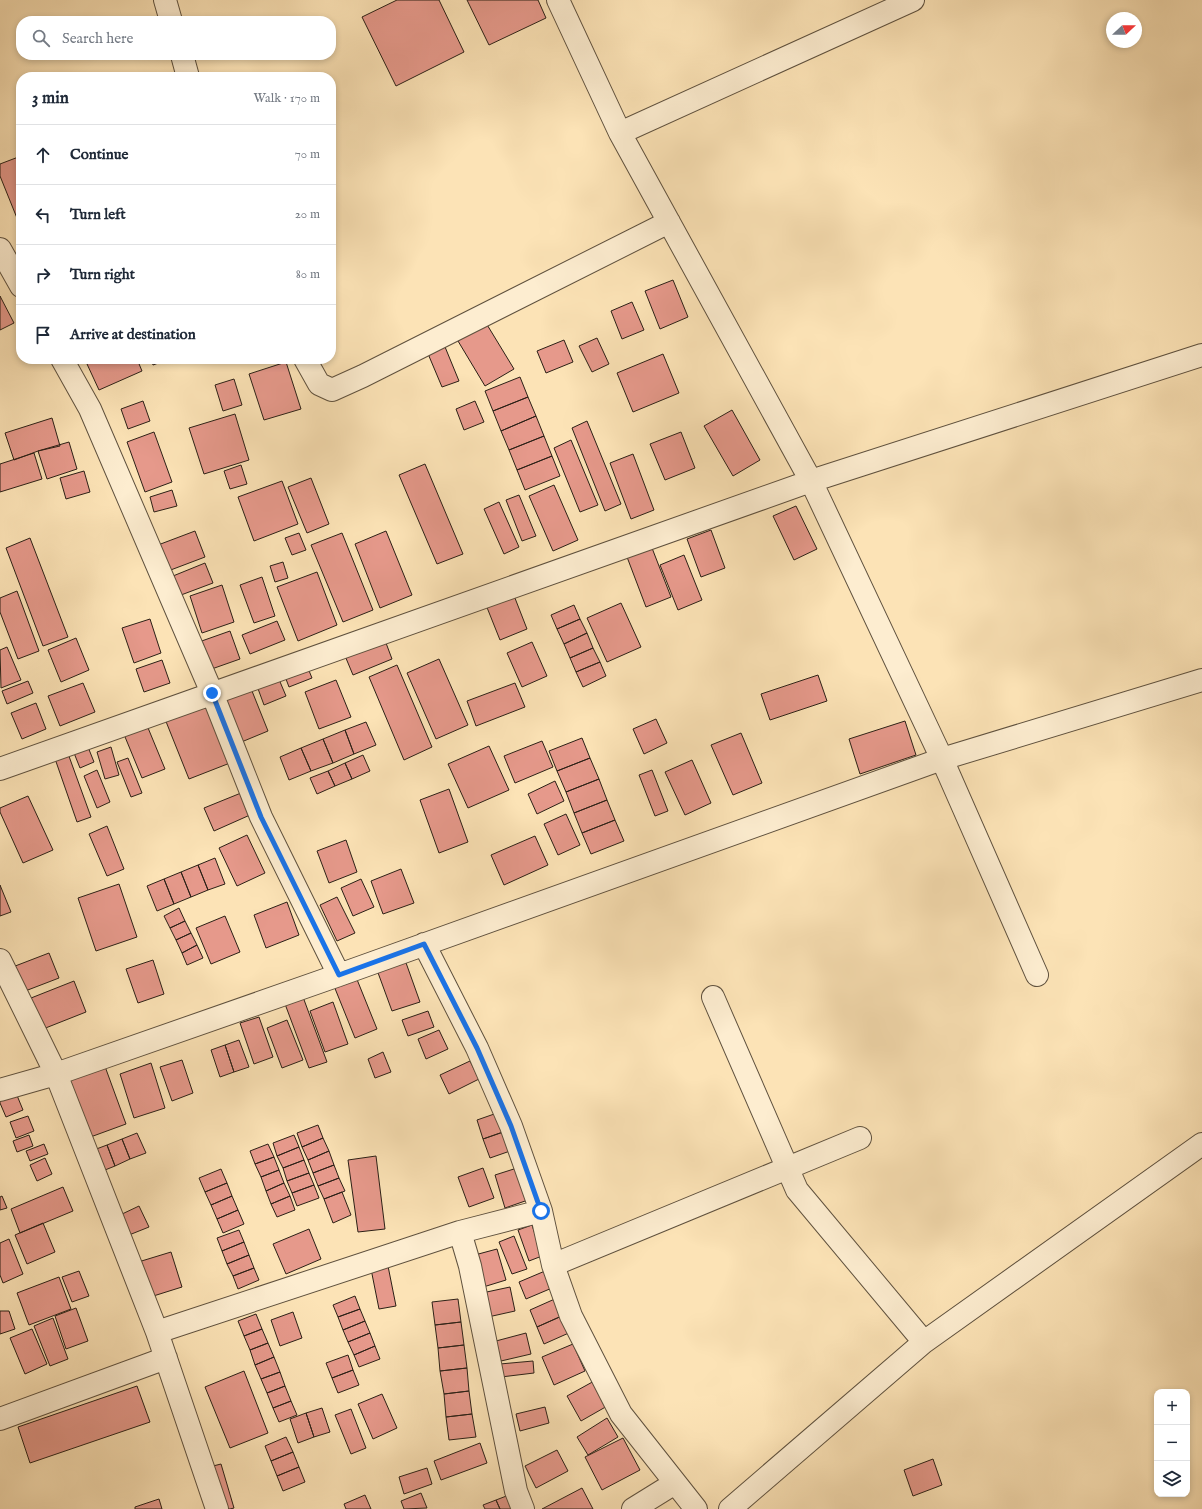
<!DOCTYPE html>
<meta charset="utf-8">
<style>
body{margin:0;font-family:"IM FELL English",serif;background:#f2f2f3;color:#1f2937}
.controls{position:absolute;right:12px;bottom:12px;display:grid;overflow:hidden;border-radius:8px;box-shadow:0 2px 6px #0003}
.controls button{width:36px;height:36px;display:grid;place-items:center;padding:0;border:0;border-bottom:1px solid #e0e1e3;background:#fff;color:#1f2937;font:20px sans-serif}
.compass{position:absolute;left:1106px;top:12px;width:36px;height:36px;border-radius:50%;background:#fff;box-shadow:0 2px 6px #0003;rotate:68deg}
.stop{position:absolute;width:12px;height:12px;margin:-9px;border:3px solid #1a73e8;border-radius:50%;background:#fff}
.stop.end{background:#1a73e8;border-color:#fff;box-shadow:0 1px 4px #0008}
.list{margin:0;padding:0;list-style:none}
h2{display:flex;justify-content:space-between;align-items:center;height:52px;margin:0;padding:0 16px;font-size:17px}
h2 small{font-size:13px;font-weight:400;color:#747a83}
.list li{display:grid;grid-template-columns:26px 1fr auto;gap:12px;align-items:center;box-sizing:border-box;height:60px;padding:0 16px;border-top:1px solid #e0e1e3}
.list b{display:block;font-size:15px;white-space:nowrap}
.list em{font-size:13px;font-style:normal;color:#747a83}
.icon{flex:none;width:22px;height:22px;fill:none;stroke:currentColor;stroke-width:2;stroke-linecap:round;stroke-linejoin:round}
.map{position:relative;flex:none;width:1202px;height:1509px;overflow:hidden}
.search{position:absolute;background:#fff;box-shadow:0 2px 6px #0003;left:16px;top:16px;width:320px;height:44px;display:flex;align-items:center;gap:10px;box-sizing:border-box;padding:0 14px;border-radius:16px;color:#747a83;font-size:15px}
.panel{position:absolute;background:#fff;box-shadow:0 2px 6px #0003;left:16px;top:72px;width:320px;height:292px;border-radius:16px}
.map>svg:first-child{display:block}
.building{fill:#e6998b;stroke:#2b2016}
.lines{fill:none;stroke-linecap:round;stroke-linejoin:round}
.minor-casing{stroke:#5f513e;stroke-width:24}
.minor{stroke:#fdedd0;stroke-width:22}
.route{stroke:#1a73e8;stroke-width:5}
</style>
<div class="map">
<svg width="1202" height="1509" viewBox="0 0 1202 1509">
<rect width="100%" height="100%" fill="#fce3b6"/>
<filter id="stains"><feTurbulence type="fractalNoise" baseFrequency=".005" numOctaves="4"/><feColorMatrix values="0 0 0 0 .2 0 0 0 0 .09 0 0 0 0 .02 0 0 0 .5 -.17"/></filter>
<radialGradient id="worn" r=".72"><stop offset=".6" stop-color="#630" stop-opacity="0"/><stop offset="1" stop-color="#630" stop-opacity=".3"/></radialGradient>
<path class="building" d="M397,0H439L464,52L396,86L362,17Z
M467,0H538L546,18L489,45Z
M21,156V228L0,176V164Z
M673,280L688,317L660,329L645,291Z
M0,296L14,323L0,330Z
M632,302L644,330L622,339L611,311Z
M486,323L514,369L485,386L458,341Z
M597,338L609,364L592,372L579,346Z
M564,340L573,362L546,373L537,351Z
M443,342L459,381L442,387L426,349Z
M663,354L679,393L633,412L617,373Z
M97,359H137L142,371L99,390L87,364Z
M151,359H169L153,365Z
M286,362L301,409L264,420L249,374Z
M520,377L528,397L493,411L485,391Z
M234,379L242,405L223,411L215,385Z
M528,397L536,416L501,431L493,411Z
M143,401L150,421L128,429L121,409Z
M475,401L484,422L464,430L456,409Z
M732,410L760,460L733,476L704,426Z
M235,414L249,460L204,474L189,428Z
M536,416L544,436L509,450L501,431Z
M52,418L60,446L38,451L14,460L5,433Z
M587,421L621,504L605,511L572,428Z
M154,432L172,482L145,492L127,442Z
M681,432L695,468L665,480L650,444Z
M544,436L552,456L517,470L509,450Z
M571,440L598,505L580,512L554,448Z
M69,442L77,469L47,479L38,451Z
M34,453L42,479L0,492V464Z
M633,454L654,510L631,519L610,463Z
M552,456L560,476L525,490L517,470Z
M425,464L463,554L437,564L399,475Z
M241,465L247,484L230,489L224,471Z
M84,471L90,492L66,499L60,478Z
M311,478L329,524L307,533L288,487Z
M282,481L298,524L254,541L238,497Z
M554,485L578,540L553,551L529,496Z
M172,490L177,506L154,512L150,497Z
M519,495L536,536L522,541L506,500Z
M499,502L519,547L504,554L484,509Z
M796,506L817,549L794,560L773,516Z
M711,530L725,568L701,577L687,539Z
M195,531L205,557L168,571L158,545Z
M386,531L412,595L380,608L355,544Z
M299,533L306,550L292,555L285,538Z
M342,533L373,610L343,622L311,545Z
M30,538L68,637L43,646L6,548Z
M652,548L671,597L646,607L627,557Z
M684,555L702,600L678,610L660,565Z
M283,562L288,578L275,582L270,566Z
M205,563L213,583L181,595L173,576Z
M317,572L337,625L298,641L277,587Z
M262,577L275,616L254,623L240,585Z
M222,585L234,622L202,633L190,596Z
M17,591L39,651L18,659L0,612V598Z
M513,593L527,629L500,640L486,605Z
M621,603L641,647L607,662L587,618Z
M574,605L580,619L557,629L551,615Z
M150,619L161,653L134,663L122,628Z
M580,619L587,633L564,644L557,629Z
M277,621L285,640L250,654L242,635Z
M230,631L240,659L206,671L196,643Z
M587,633L593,648L570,658L564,644Z
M383,635L392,659L353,675L343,651Z
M76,638L89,670L61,682L48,650Z
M532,642L547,676L522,687L507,653Z
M7,647L21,680L1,688L0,650Z
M593,648L600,662L576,672L570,658Z
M439,659L468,725L436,739L407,673Z
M162,660L170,683L144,692L136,669Z
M305,661L312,678L289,687L283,671Z
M600,662L606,676L583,687L576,672Z
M397,665L432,747L404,760L369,677Z
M818,675L827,701L770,720L761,694Z
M278,677L286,696L264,705L257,686Z
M336,680L351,717L319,729L305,692Z
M28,681L33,693L7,704L2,691Z
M83,683L95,712L60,726L48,696Z
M515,683L525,707L476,726L467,701Z
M250,686L268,731L239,743L221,698Z
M36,703L46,729L22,739L11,713Z
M206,703L230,763L189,779L165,719Z
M656,719L667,743L644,754L633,729Z
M905,721L916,755L860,774L849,739Z
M366,722L376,745L354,754L345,730Z
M146,723L165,769L142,778L123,732Z
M345,730L354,754L333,763L323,739Z
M741,733L762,783L733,795L711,745Z
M582,738L590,758L557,771L549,751Z
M323,739L333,763L311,771L301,748Z
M542,741L553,767L515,783L504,756Z
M86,742L94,762L80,768L72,748Z
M489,746L509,790L468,808L448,764Z
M111,747L119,775L105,779L97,752Z
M66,748L91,817L77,822L53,753Z
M301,748L311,771L289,780L280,757Z
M363,755L370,771L352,779L345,763Z
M128,758L142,793L131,797L117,762Z
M590,758L599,779L566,792L557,771Z
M692,760L711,803L685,815L665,772Z
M345,763L352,779L335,786L328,771Z
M97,770L110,802L97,808L84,776Z
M652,770L668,811L655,816L639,775Z
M328,771L335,786L317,794L310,778Z
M599,779L607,800L574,813L566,792Z
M555,781L564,801L537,814L528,794Z
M449,789L468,842L439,853L420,800Z
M241,793L250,815L214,831L204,808Z
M28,796L53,850L23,863L0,812V808Z
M607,800L615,820L582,833L574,813Z
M566,814L580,845L558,855L544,824Z
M615,820L624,841L591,854L582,833Z
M107,826L124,869L107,876L89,834Z
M247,835L265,873L237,886L219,848Z
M535,836L548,865L504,885L491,855Z
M346,840L357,872L329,883L317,851Z
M215,858L225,884L208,890L198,865Z
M198,865L208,890L191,897L181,872Z
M401,869L414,903L383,914L371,881Z
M181,872L191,897L174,904L164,879Z
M164,879L174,904L157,911L147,886Z
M361,879L374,907L353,916L341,888Z
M119,884L137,937L96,951L78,898Z
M0,885L11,912L0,916Z
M337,897L355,933L337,941L320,905Z
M287,902L299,935L266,948L254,915Z
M179,908L185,921L170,928L164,916Z
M225,916L240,952L211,964L196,928Z
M185,921L191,933L176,940L170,928Z
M191,933L197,945L182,953L176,940Z
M197,945L203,958L187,965L182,953Z
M49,953L59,978L20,993L10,968Z
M153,960L164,994L138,1003L126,969Z
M405,960L420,1002L392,1011L377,970Z
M356,977L377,1029L355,1038L334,986Z
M74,981L86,1012L38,1031L26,1000Z
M303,997L327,1062L309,1068L285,1004Z
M333,1002L348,1044L325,1052L310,1011Z
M428,1011L434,1027L408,1036L402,1020Z
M259,1017L273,1057L254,1064L240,1023Z
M287,1020L303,1060L282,1068L267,1028Z
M439,1030L448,1049L426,1059L418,1039Z
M239,1040L249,1067L234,1072L225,1045Z
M225,1045L234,1072L220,1077L211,1050Z
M383,1052L391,1072L375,1078L368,1059Z
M182,1060L193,1093L172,1101L160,1067Z
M103,1061L126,1124L85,1139L62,1076Z
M470,1061L479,1079L449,1094L440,1075Z
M151,1063L165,1108L134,1118L120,1074Z
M16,1093L23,1110L6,1117L0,1103V1099Z
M500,1112L506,1131L483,1139L477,1120Z
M28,1116L34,1131L16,1138L10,1122Z
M318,1125L323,1138L302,1147L297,1133Z
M506,1131L513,1150L490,1158L483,1139Z
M137,1133L146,1153L130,1159L122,1139Z
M29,1135L33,1146L17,1152L13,1141Z
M294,1135L299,1147L277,1156L273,1143Z
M323,1138L329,1151L308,1160L302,1147Z
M122,1139L130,1159L115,1166L107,1145Z
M44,1144L48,1154L30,1161L26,1151Z
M268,1144L274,1157L255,1164L250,1151Z
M107,1145L115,1166L100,1172L91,1151Z
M299,1147L304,1160L283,1168L277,1156Z
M329,1151L334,1165L313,1173L308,1160Z
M376,1156L385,1229L358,1232L348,1160Z
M274,1157L279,1170L261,1177L255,1164Z
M45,1158L52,1174L37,1181L30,1165Z
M304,1160L309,1173L287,1181L283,1168Z
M334,1165L339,1178L318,1186L313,1173Z
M483,1168L494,1198L469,1207L458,1177Z
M517,1168L528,1200L505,1208L495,1175Z
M221,1169L227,1183L205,1192L199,1178Z
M279,1170L284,1183L266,1191L261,1177Z
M309,1173L314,1185L292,1193L287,1181Z
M339,1178L345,1191L324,1199L318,1186Z
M227,1183L232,1196L211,1205L205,1192Z
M284,1183L290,1196L271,1204L266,1191Z
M314,1185L319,1198L297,1206L292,1193Z
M63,1187L73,1211L20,1233L11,1209Z
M342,1192L351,1215L333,1223L324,1199Z
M2,1196L7,1208L0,1210V1197Z
M232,1196L238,1210L217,1219L211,1205Z
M290,1196L295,1210L277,1217L271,1204Z
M139,1206L149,1227L129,1235L120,1215Z
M238,1210L244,1224L223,1233L217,1219Z
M43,1223L55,1252L27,1264L15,1235Z
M532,1225L542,1256L529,1261L518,1230Z
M309,1229L321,1259L286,1274L273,1244Z
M239,1230L244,1242L222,1251L217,1238Z
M514,1236L527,1269L512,1274L499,1242Z
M9,1239L23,1274L3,1283L0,1275V1243Z
M244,1242L249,1255L227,1264L222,1251Z
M497,1249L506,1280L480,1288L471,1256Z
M171,1252L182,1287L147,1298L135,1263Z
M249,1255L254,1268L233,1276L227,1264Z
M387,1261L396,1306L379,1309L370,1264Z
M254,1268L259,1280L238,1289L233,1276Z
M79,1271L89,1296L72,1302L62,1277Z
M545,1271L552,1288L526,1299L519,1282Z
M59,1277L71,1309L29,1325L17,1293Z
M510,1287L515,1311L488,1317L482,1293Z
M355,1296L360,1309L338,1317L333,1305Z
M557,1298L564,1315L537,1327L530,1310Z
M458,1299L461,1322L435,1325L432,1302Z
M76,1308L88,1341L66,1349L55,1316Z
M360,1309L365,1321L343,1330L338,1317Z
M0,1311H9L15,1329L0,1334Z
M293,1312L302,1338L280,1346L271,1320Z
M256,1314L262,1329L244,1336L238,1321Z
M564,1315L571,1332L544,1344L537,1327Z
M53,1318L68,1359L50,1366L34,1326Z
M365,1321L370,1333L348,1342L343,1330Z
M461,1322L464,1345L438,1348L435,1325Z
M32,1329L47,1364L25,1374L10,1338Z
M262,1329L268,1343L250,1350L244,1336Z
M370,1333L375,1346L354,1355L348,1342Z
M526,1333L531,1354L501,1361L496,1341Z
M268,1343L274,1357L255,1365L250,1350Z
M573,1344L585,1371L554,1385L542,1357Z
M464,1345L467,1368L440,1371L438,1348Z
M375,1346L380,1359L359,1367L354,1355Z
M348,1355L353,1370L332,1378L326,1363Z
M274,1357L280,1372L261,1379L255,1365Z
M533,1361L534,1373L501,1377L500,1364Z
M467,1368L469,1391L444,1394L440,1371Z
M353,1370L359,1385L338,1393L332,1378Z
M244,1371L268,1433L230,1448L205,1387Z
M280,1372L285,1386L267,1393L261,1379Z
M596,1380L609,1405L581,1421L567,1396Z
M137,1386L150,1422L30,1463L18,1427Z
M285,1386L291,1401L273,1408L267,1393Z
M469,1391L472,1414L446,1417L444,1394Z
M382,1394L397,1428L373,1439L358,1404Z
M291,1401L297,1415L279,1422L273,1408Z
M545,1407L549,1423L520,1431L516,1414Z
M322,1408L330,1432L314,1437L306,1413Z
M351,1409L366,1448L351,1454L335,1415Z
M306,1413L314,1437L298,1443L290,1419Z
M472,1414L476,1437L449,1440L446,1417Z
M607,1418L618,1437L588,1455L577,1437Z
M286,1437L293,1452L271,1461L265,1446Z
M623,1438L640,1470L602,1490L585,1457Z
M480,1443L487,1463L441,1480L434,1461Z
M557,1450L568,1471L536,1488L525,1466Z
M293,1452L299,1467L277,1476L271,1461Z
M933,1459L942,1485L913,1496L904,1470Z
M221,1464L234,1508L230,1509H217L205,1468Z
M299,1467L305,1482L283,1491L277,1476Z
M427,1468L432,1484L404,1494L399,1477Z
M582,1488L593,1509H542Z
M421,1493L427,1508L404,1509L401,1501Z
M365,1495L371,1509H346L344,1504Z
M509,1495L515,1509H500L496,1500Z
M159,1499L162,1509H135V1507Z
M496,1500L500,1509H485L483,1505Z"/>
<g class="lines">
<g class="minor-casing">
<path id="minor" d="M165,0L171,21
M558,0L620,133L811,481L942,759L1037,975
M182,55L188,77
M620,133L913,0
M0,249L21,286
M62,359L90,409L212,693L261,817L339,975
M305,359L319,384L332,390L363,376L669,222
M0,769L811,481L1202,355
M424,944L477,1048L511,1126L541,1211L553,1265L571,1316L621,1414L696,1509
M0,960L56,1074L157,1332L217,1509
M713,997L797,1190L924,1342
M0,1090L56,1074L339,975L942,759L1202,680
M460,1232L470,1266L516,1491L523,1509
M553,1265L860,1138
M157,1332L460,1232L541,1211
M0,1419L166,1358
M633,1509L675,1483
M730,1509L924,1342L1202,1144"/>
</g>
<use href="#minor" class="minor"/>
</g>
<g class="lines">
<path class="route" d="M212,693L261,817L339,975L424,944L477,1048L511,1126L541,1211"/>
</g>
<rect width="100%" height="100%" filter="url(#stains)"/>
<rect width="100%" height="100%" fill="url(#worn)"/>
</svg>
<div class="controls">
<button>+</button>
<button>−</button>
<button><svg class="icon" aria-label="layers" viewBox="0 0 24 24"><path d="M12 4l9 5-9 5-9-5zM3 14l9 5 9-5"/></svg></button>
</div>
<svg class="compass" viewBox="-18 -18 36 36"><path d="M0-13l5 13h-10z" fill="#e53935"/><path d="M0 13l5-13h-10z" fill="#747a83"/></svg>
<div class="stop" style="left:541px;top:1211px"></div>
<div class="stop end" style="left:212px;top:693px"></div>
<div class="search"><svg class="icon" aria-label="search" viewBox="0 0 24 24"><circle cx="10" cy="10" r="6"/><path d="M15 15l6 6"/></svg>Search here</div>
<section class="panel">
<h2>3 min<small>Walk · 170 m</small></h2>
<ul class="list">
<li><svg class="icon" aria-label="ahead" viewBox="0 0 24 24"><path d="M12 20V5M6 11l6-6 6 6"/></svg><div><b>Continue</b></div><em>70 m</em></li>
<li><svg class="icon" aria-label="left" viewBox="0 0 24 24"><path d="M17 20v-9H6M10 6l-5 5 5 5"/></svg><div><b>Turn left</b></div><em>20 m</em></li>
<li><svg class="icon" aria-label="right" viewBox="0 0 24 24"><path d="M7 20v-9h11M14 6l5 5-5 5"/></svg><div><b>Turn right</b></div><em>80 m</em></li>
<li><svg class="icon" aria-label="arrive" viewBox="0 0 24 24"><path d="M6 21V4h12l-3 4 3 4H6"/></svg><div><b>Arrive at destination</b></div></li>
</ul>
</section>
</div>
